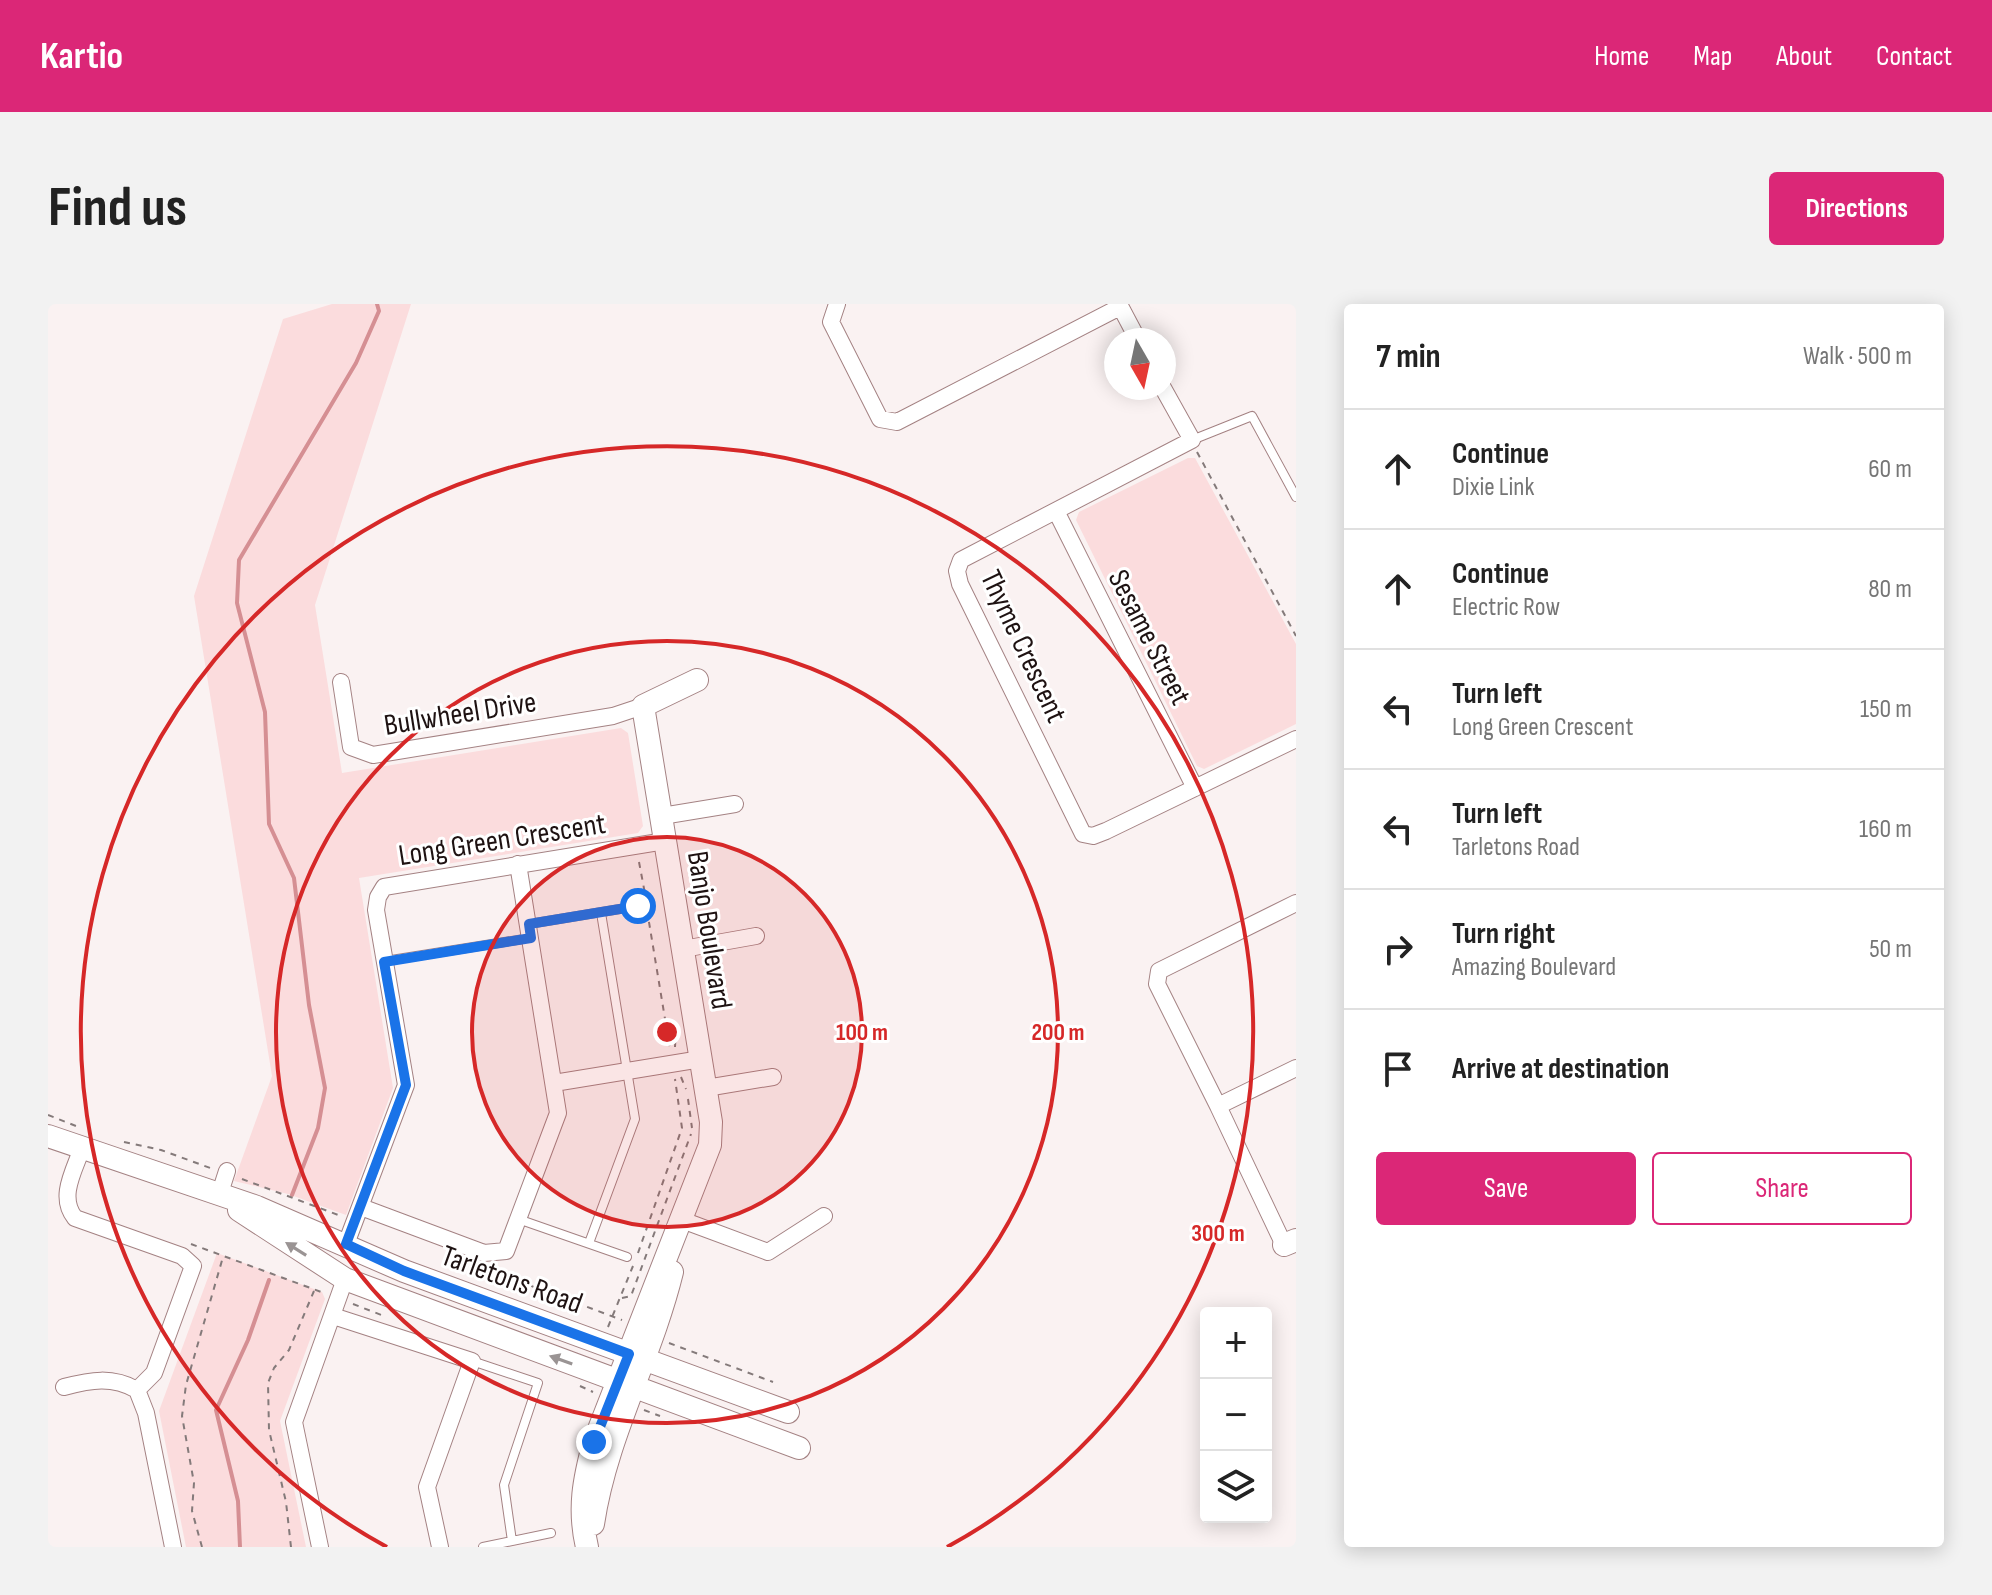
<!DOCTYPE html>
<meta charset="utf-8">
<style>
body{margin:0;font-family:"Sofia Sans Condensed",sans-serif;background:#f2f2f2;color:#222}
.controls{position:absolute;right:24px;bottom:24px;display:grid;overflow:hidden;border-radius:8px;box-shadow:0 4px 20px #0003}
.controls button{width:72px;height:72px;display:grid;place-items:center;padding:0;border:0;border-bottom:2px solid #e0e0e0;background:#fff;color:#222;font:40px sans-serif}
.compass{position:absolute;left:1056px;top:24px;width:72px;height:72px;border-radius:50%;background:#fff;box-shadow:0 4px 20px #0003;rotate:171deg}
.stop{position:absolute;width:24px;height:24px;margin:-18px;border:6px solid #1a73e8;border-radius:50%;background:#fff}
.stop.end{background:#1a73e8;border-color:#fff;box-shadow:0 2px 8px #0008}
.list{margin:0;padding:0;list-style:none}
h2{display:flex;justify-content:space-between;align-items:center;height:104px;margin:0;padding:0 32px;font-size:34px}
h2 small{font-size:26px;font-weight:400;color:#767676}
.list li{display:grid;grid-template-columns:52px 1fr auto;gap:24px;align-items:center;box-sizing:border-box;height:120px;padding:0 32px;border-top:2px solid #e0e0e0}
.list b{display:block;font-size:30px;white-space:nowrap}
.list p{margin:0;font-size:26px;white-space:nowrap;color:#767676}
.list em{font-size:26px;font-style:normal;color:#767676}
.actions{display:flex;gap:16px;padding:24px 32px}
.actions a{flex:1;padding:18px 0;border:2px solid #db2777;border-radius:8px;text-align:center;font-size:28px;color:#db2777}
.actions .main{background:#db2777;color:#fff}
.icon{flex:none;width:44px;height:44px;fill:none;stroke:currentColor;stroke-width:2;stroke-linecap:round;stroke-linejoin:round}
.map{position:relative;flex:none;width:1248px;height:1243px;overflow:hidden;border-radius:8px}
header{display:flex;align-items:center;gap:48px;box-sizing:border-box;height:112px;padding:0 40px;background:#db2777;color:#fff}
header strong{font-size:38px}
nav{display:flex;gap:44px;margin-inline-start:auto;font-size:28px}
.intro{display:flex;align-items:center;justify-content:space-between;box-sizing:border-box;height:192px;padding:0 48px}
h1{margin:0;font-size:56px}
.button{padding:20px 36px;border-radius:8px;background:#db2777;color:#fff;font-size:28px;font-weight:700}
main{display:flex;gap:48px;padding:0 48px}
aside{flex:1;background:#fff;border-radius:8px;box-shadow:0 4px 20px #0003}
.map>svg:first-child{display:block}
.green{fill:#fbdcdd}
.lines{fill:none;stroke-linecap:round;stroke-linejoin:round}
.stream{stroke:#d58f93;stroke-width:4}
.lane-casing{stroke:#a48283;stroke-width:10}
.street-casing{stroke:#a48283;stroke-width:18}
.secondary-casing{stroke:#a48283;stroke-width:24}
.path{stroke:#847a7a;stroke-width:2;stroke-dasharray:6 6;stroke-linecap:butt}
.lane{stroke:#fff;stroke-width:8}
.street{stroke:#fff;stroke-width:16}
.secondary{stroke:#fff;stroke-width:22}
.oneway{fill:#9a9494}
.route{stroke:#1a73e8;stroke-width:10}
.ring{fill:none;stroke:#d62828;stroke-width:4}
.labels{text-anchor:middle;stroke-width:6;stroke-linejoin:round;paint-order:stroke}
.street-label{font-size:30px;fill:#1e1212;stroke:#fff}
.centre{fill:#d62828;stroke:#fff;stroke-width:4}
.ring-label{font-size:24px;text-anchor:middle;font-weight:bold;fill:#d62828;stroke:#fff;stroke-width:6;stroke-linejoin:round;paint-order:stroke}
</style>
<header>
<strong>Kartio</strong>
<nav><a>Home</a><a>Map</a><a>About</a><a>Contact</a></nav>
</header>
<div class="intro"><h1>Find us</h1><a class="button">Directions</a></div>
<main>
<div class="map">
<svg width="1248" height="1243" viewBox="0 0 1248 1243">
<rect width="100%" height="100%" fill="#faf2f2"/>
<path class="green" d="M284,0H363L267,301L294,469L573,424L580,429L595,522L590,529L311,574L345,784L298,911L240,890L186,877L224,772L146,292L235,15Z
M1140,154H1147L1248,340V420L1156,465L1149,462L1028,216L1031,208Z
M169,949L274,988L277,995L232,1117L258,1243H138L111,1107Z"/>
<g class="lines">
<path class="stream" d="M244,891L270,824L277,784L261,701L246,574L221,520L217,408L189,299L191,256L308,59L331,7L329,0
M192,1243L190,1197L168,1106L200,1036L221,976"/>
<g class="lane-casing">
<path id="lane" d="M1144,136L1204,112L1248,193
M481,620L590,602
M337,657L482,634
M470,915L579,953
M541,939L587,815L553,609
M424,1057L490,1079L456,1181L464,1237
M435,1243L503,1229"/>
</g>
<g class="street-casing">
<path id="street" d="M789,0L783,18L832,115L849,118L1072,3
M1071,0L1090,36
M1115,84L1144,136L913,256L909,267L912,280L1035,530L1045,532L1058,527L1248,435
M1008,207L1147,484
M293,378L303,443L325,451L565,412L595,402
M614,512L687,500
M1248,599L1111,667L1109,680L1170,802L1248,764
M635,645L708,632
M506,779L653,755
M658,784L725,773
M1170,802L1236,941
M34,844C26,867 10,893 27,914L134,952L145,962L106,1069L89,1086
M171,892L179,867
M313,903L436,949L458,947L510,809L470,560
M634,916L720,948L776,912
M298,940L358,781L328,606L330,593L336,583L617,537
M285,1012L424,1057L379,1183L392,1243
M16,1083C43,1076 64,1072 89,1086
M89,1086L98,1109L125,1243
M272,1243L246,1118L297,975"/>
</g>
<g class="secondary-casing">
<path id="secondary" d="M0,832L209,903L356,967L740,1108
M191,906L297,975L751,1144
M1236,941L1248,936
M545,1220C558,1132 603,1054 624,968
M539,1243C530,1205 536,1175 546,1138L662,841L663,818L595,402L649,376"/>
</g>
<path class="path" d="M1149,148L1248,332
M591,558L598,595
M599,606L622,745
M627,743L628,726
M633,773L638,785
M640,795L644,824
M0,811L28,822
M76,838L113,846L165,865
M194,875L293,912
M143,940L276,989
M590,949L634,824L627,775
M438,965L574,1016
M574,994L583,992L643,830
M305,1000L336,1012
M560,1023L585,962
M621,1039L725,1078
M532,1082L545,1088
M596,1106L612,1112
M154,1243L144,1207L146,1179L134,1112L138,1081L175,953
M243,1243L238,1198L221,1126L220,1079L226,1064L241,1046L266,987"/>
<use href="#lane" class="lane"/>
<use href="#street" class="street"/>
<use href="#secondary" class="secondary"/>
</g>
<defs><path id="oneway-solid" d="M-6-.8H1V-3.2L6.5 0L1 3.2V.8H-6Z" transform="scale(2)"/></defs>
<g class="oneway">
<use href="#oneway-solid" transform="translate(248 945) rotate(-148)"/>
<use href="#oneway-solid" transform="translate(513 1056) rotate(-160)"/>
</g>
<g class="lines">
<path class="route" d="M546,1138L581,1050L356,967L298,940L358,781L336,658L483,634L481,620L590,602"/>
</g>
<circle cx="619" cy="728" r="195" fill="#d62828" fill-opacity=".12"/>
<g class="ring">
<circle cx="619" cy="728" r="195"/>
<circle cx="619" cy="728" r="391"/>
<path d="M339 1243A586 586 0 1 1 899 1243"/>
</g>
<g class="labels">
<g class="street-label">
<text transform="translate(1102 333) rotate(63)" y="10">Sesame Street</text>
<text transform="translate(976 342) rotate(65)" y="10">Thyme Crescent</text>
<text transform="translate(412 409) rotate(-9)" y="10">Bullwheel Drive</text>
<text transform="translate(454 535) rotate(-9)" y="10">Long Green Crescent</text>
<text transform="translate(662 626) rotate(81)" y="10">Banjo Boulevard</text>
<text transform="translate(464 975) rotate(20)" y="10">Tarletons Road</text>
</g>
</g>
<circle cx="619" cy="728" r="12" class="centre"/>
<g class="ring-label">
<text x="814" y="736">100 m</text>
<text x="1010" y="736">200 m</text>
<text x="1170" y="937">300 m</text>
</g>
</svg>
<div class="controls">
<button>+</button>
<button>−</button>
<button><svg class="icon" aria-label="layers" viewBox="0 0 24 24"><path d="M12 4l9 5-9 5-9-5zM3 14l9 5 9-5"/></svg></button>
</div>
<svg class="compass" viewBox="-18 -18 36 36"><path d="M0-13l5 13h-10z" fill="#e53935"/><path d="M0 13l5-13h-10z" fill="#767676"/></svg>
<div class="stop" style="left:590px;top:602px"></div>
<div class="stop end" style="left:546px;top:1138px"></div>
</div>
<aside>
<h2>7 min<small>Walk · 500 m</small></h2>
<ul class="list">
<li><svg class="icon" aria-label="ahead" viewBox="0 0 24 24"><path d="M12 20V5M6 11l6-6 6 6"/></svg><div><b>Continue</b><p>Dixie Link</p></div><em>60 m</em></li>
<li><svg class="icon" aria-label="ahead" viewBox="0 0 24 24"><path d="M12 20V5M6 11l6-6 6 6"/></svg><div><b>Continue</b><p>Electric Row</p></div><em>80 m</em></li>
<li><svg class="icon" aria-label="left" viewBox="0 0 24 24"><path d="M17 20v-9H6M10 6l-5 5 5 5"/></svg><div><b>Turn left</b><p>Long Green Crescent</p></div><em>150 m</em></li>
<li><svg class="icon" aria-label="left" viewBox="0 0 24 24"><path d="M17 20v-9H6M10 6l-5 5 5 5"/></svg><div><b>Turn left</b><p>Tarletons Road</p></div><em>160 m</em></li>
<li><svg class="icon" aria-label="right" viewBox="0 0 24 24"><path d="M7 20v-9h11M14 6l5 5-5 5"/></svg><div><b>Turn right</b><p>Amazing Boulevard</p></div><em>50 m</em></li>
<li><svg class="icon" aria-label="arrive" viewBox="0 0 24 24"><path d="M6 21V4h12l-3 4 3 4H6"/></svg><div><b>Arrive at destination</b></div></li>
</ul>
<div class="actions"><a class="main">Save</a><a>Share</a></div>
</aside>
</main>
